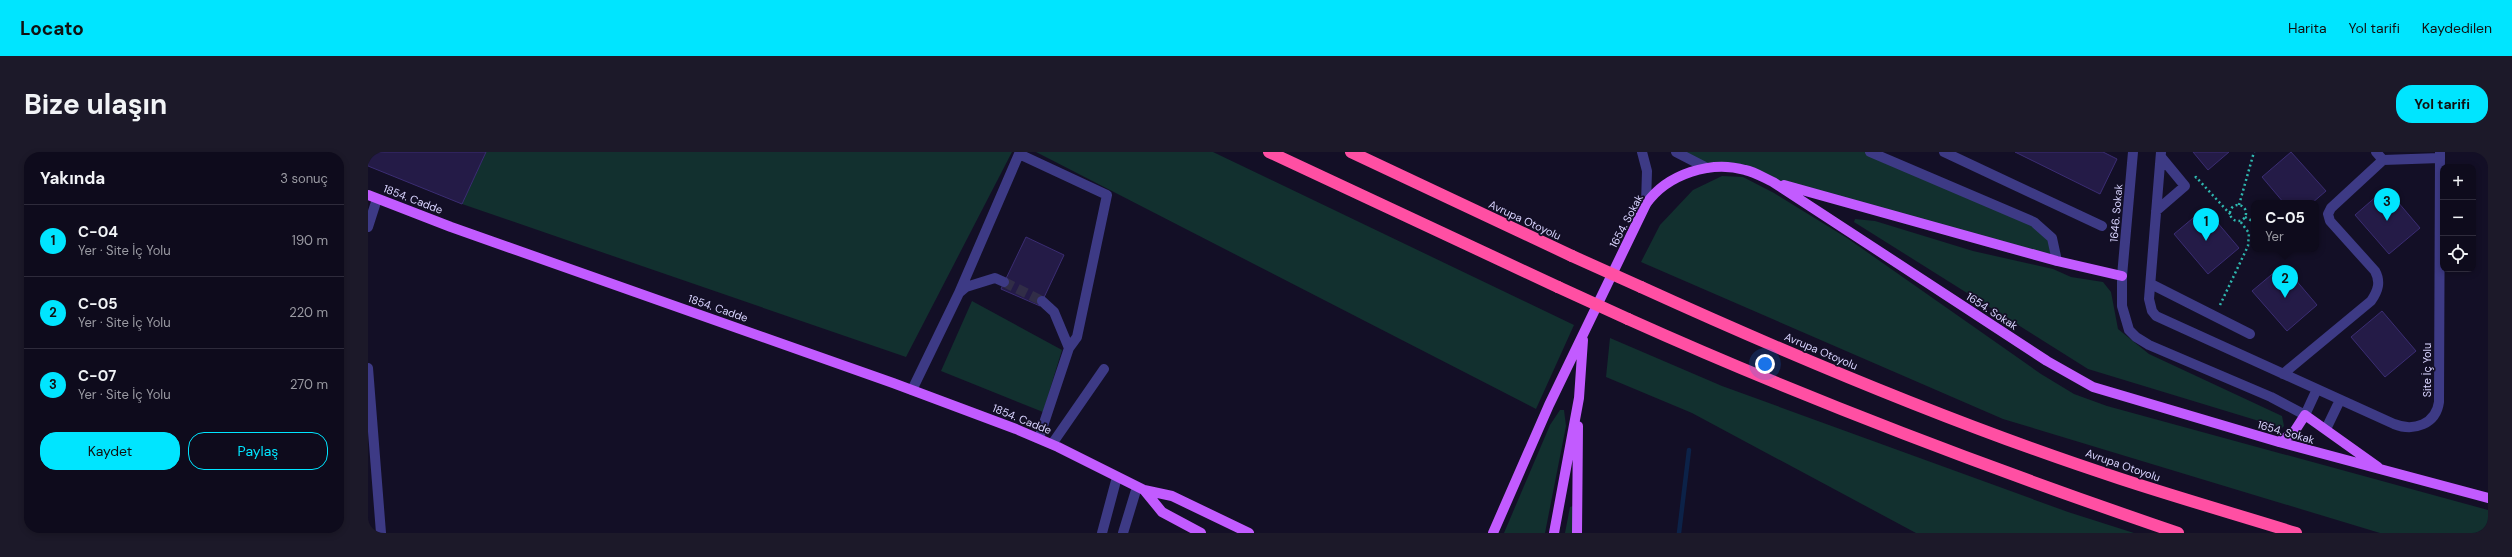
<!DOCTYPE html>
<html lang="tr">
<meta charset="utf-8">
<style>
body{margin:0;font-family:"DM Sans",sans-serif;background:#1c1929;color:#f1f3f6}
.controls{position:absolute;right:12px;top:12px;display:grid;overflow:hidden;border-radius:8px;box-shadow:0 2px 6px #0003}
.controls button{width:36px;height:36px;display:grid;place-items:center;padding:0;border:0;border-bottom:1px solid #2e2b3b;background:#0e0b1c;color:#f1f3f6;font:20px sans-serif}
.you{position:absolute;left:1397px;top:212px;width:14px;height:14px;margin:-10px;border:3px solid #fff;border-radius:50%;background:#1a73e8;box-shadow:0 0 0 6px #1a73e833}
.badge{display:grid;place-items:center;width:26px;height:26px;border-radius:50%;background:#00e5ff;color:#111;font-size:13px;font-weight:700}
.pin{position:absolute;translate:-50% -33px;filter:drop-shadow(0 1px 2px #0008)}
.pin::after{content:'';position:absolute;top:21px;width:14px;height:12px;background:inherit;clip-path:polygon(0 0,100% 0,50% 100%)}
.popup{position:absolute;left:1883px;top:48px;width:68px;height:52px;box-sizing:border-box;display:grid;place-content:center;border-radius:8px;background:#0e0b1c;filter:drop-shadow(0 1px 3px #0005);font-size:13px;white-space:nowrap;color:#9b9ba3}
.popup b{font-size:15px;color:#f1f3f6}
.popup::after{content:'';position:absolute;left:50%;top:100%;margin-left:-8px;border:8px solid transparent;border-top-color:#0e0b1c}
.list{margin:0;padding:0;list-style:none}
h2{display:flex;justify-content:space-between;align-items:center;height:52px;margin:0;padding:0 16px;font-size:17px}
h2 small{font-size:13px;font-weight:400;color:#9b9ba3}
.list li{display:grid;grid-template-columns:26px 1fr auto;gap:12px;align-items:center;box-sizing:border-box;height:72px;padding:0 16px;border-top:1px solid #2e2b3b}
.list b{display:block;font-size:15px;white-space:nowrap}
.list p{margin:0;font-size:13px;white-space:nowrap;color:#9b9ba3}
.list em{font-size:13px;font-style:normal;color:#9b9ba3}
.actions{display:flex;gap:8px;padding:12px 16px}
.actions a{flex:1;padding:9px 0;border:1px solid #00e5ff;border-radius:16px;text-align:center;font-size:14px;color:#00e5ff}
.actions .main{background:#00e5ff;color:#111}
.icon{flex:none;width:22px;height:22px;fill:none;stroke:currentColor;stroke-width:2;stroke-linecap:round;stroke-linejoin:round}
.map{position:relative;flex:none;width:2120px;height:381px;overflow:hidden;border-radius:16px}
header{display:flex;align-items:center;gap:24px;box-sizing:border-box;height:56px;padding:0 20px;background:#00e5ff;color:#111}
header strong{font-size:19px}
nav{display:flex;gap:22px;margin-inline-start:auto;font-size:14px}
.intro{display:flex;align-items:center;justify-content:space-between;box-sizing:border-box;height:96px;padding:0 24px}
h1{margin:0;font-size:28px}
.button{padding:10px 18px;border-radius:16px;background:#00e5ff;color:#111;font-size:14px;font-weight:700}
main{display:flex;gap:24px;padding:0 24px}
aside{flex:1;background:#0e0b1c;border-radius:16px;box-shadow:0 2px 6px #0003}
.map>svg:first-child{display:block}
.green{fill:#12302f}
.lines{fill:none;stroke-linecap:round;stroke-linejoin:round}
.stream{stroke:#0c2248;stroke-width:4.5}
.building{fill:#241b47;stroke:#3b2d73}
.minor-tunnel{stroke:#312d47;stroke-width:10;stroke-dasharray:10 5;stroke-linecap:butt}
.path{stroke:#2fb8b0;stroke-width:2.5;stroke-dasharray:2 3;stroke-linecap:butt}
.minor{stroke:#3d3a85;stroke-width:10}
.major{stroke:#c25bff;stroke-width:10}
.highway{stroke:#ff4fa3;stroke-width:12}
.highway-bridge{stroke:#ff4fa3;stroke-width:12}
.labels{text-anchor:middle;stroke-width:3.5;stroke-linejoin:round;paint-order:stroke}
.street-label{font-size:11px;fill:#d9d4ff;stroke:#130f26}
</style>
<header>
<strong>Locato</strong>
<nav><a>Harita</a><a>Yol tarifi</a><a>Kaydedilen</a></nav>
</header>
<div class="intro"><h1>Bize ulaşın</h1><a class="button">Yol tarifi</a></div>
<main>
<aside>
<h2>Yakında<small>3 sonuç</small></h2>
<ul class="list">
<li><span class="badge">1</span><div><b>C-04</b><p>Yer · Site İç Yolu</p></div><em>190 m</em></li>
<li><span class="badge">2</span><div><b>C-05</b><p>Yer · Site İç Yolu</p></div><em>220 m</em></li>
<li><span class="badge">3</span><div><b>C-07</b><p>Yer · Site İç Yolu</p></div><em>270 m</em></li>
</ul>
<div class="actions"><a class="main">Kaydet</a><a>Paylaş</a></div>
</aside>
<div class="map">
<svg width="2120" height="381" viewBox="0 0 2120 381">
<rect width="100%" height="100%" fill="#130f26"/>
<path class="green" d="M118,0H644L538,205L94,52Z
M668,0H845L1206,173L1168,257Z
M1308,0H1502L1678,79L1689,109L1391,23L1348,16Z
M1354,24L1375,25L1406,41L1479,86L1673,222L1706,242L1739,254L2120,358V381H2012L1635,267L1273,110L1292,73L1325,38Z
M1487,67L1507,69L1605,99L1685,117L1703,125L1735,130L1743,140L1750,177L1781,202L1914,264L1916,274L1914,276L1720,217L1486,70Z
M604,149L694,198L675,260L573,219Z
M1242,186L1354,234L1700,360L1766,381H1548L1324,261L1238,225Z
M1192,258H1196L1198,274L1177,381H1136L1182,273Z
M1205,354V381H1197L1202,355Z"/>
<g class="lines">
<path class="stream" d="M1311,381L1321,298"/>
</g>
<path class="building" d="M0,0H118L94,52L0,14Z
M1647,0H1735L1749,7L1732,42Z
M1825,0H1861L1840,18Z
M1923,0L1958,39L1944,51H1916L1894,25Z
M2018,36L2052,76L2021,102L1987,63Z
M1837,56L1871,96L1840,122L1806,82Z
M658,85L696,103L672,154L633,137Z
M1915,113L1949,153L1919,179L1884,139Z
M2014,159L2048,199L2017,225L1983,185Z"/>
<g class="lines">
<path class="minor-tunnel" d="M636,130L674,149"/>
<path class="path" d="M1827,26L1828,25L1863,63
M1871,53L1886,0
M1862 61a8 8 0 1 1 16 0a8 8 0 1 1-16 0Z
M1877,65L1886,70
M1852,153L1880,94L1881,81L1872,69"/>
<path class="minor" d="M1274,0L1279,19L1278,52
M1308,0L1339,16
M1502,0L1666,70L1684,86L1689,109
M1576,0L1734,74
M1765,0L1754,124V154L1761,178L1768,185L1781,193L1903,245L1937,263L1949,237
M1793,0L1781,147L1784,159L1788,164L2026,272C2046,280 2068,272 2071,250L2072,0
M2015,8L2072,6
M1788,59L1817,34L1793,5
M0,75L9,47
M1783,132L1882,182
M591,141L651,2L739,43L709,185L701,196
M0,216L13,381
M1915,222L2003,149C2010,139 2013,130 2007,119L1962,69L1960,62L1963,56L2015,8L2008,0
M544,238L591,141L598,135L627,126L636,130
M1958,277L1972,248
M671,286L701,196L686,160L674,149
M684,292L736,217
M734,381L749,325
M755,381L769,335"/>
<path class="major" d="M1416,33L1689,109L1754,124
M0,43L83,75L525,231L648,277L690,295L776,338L804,344L881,381
M1911,290L1926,280L1937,263L2010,315
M776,338L794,360L833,381
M1125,381L1181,253L1278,52C1299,22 1343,8 1377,18C1387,20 1396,26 1405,30L1679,209L1725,235L1911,290L2120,346
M1186,381L1211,246L1215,188
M1209,381L1210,274"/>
<path class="highway" d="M901,0L1190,135
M983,0L1204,104
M1273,135C1429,206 1590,274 1753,327C1811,346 1870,363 1928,381
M1260,167C1440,248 1623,317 1810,381"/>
<path class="highway-bridge" d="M1204,104L1273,135
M1190,135L1260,167"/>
</g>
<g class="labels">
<g class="street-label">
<text transform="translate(45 47) rotate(21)" y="4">1854. Cadde</text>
<text transform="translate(1748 61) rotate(-85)" y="4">1646. Sokak</text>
<text transform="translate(1157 68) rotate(25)" y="4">Avrupa Otoyolu</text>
<text transform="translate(1258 69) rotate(-62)" y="4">1654. Sokak</text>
<text transform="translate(350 156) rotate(19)" y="4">1854. Cadde</text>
<text transform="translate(1624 159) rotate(33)" y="4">1654. Sokak</text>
<text transform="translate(1453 199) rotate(23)" y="4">Avrupa Otoyolu</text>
<text transform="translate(2059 218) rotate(-90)" y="4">Site İç Yolu</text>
<text transform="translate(654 267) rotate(22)" y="4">1854. Cadde</text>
<text transform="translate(1918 280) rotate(16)" y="4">1654. Sokak</text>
<text transform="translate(1755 313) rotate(19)" y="4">Avrupa Otoyolu</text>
</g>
</g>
</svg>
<div class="controls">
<button>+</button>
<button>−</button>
<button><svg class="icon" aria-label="locate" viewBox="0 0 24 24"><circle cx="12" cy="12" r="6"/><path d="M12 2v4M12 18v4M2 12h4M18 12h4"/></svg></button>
</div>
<div class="you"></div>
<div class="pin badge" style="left:1838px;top:89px">1</div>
<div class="pin badge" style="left:1917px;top:146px">2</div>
<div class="popup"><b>C-05</b>Yer</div>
<div class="pin badge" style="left:2019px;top:69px">3</div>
</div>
</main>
